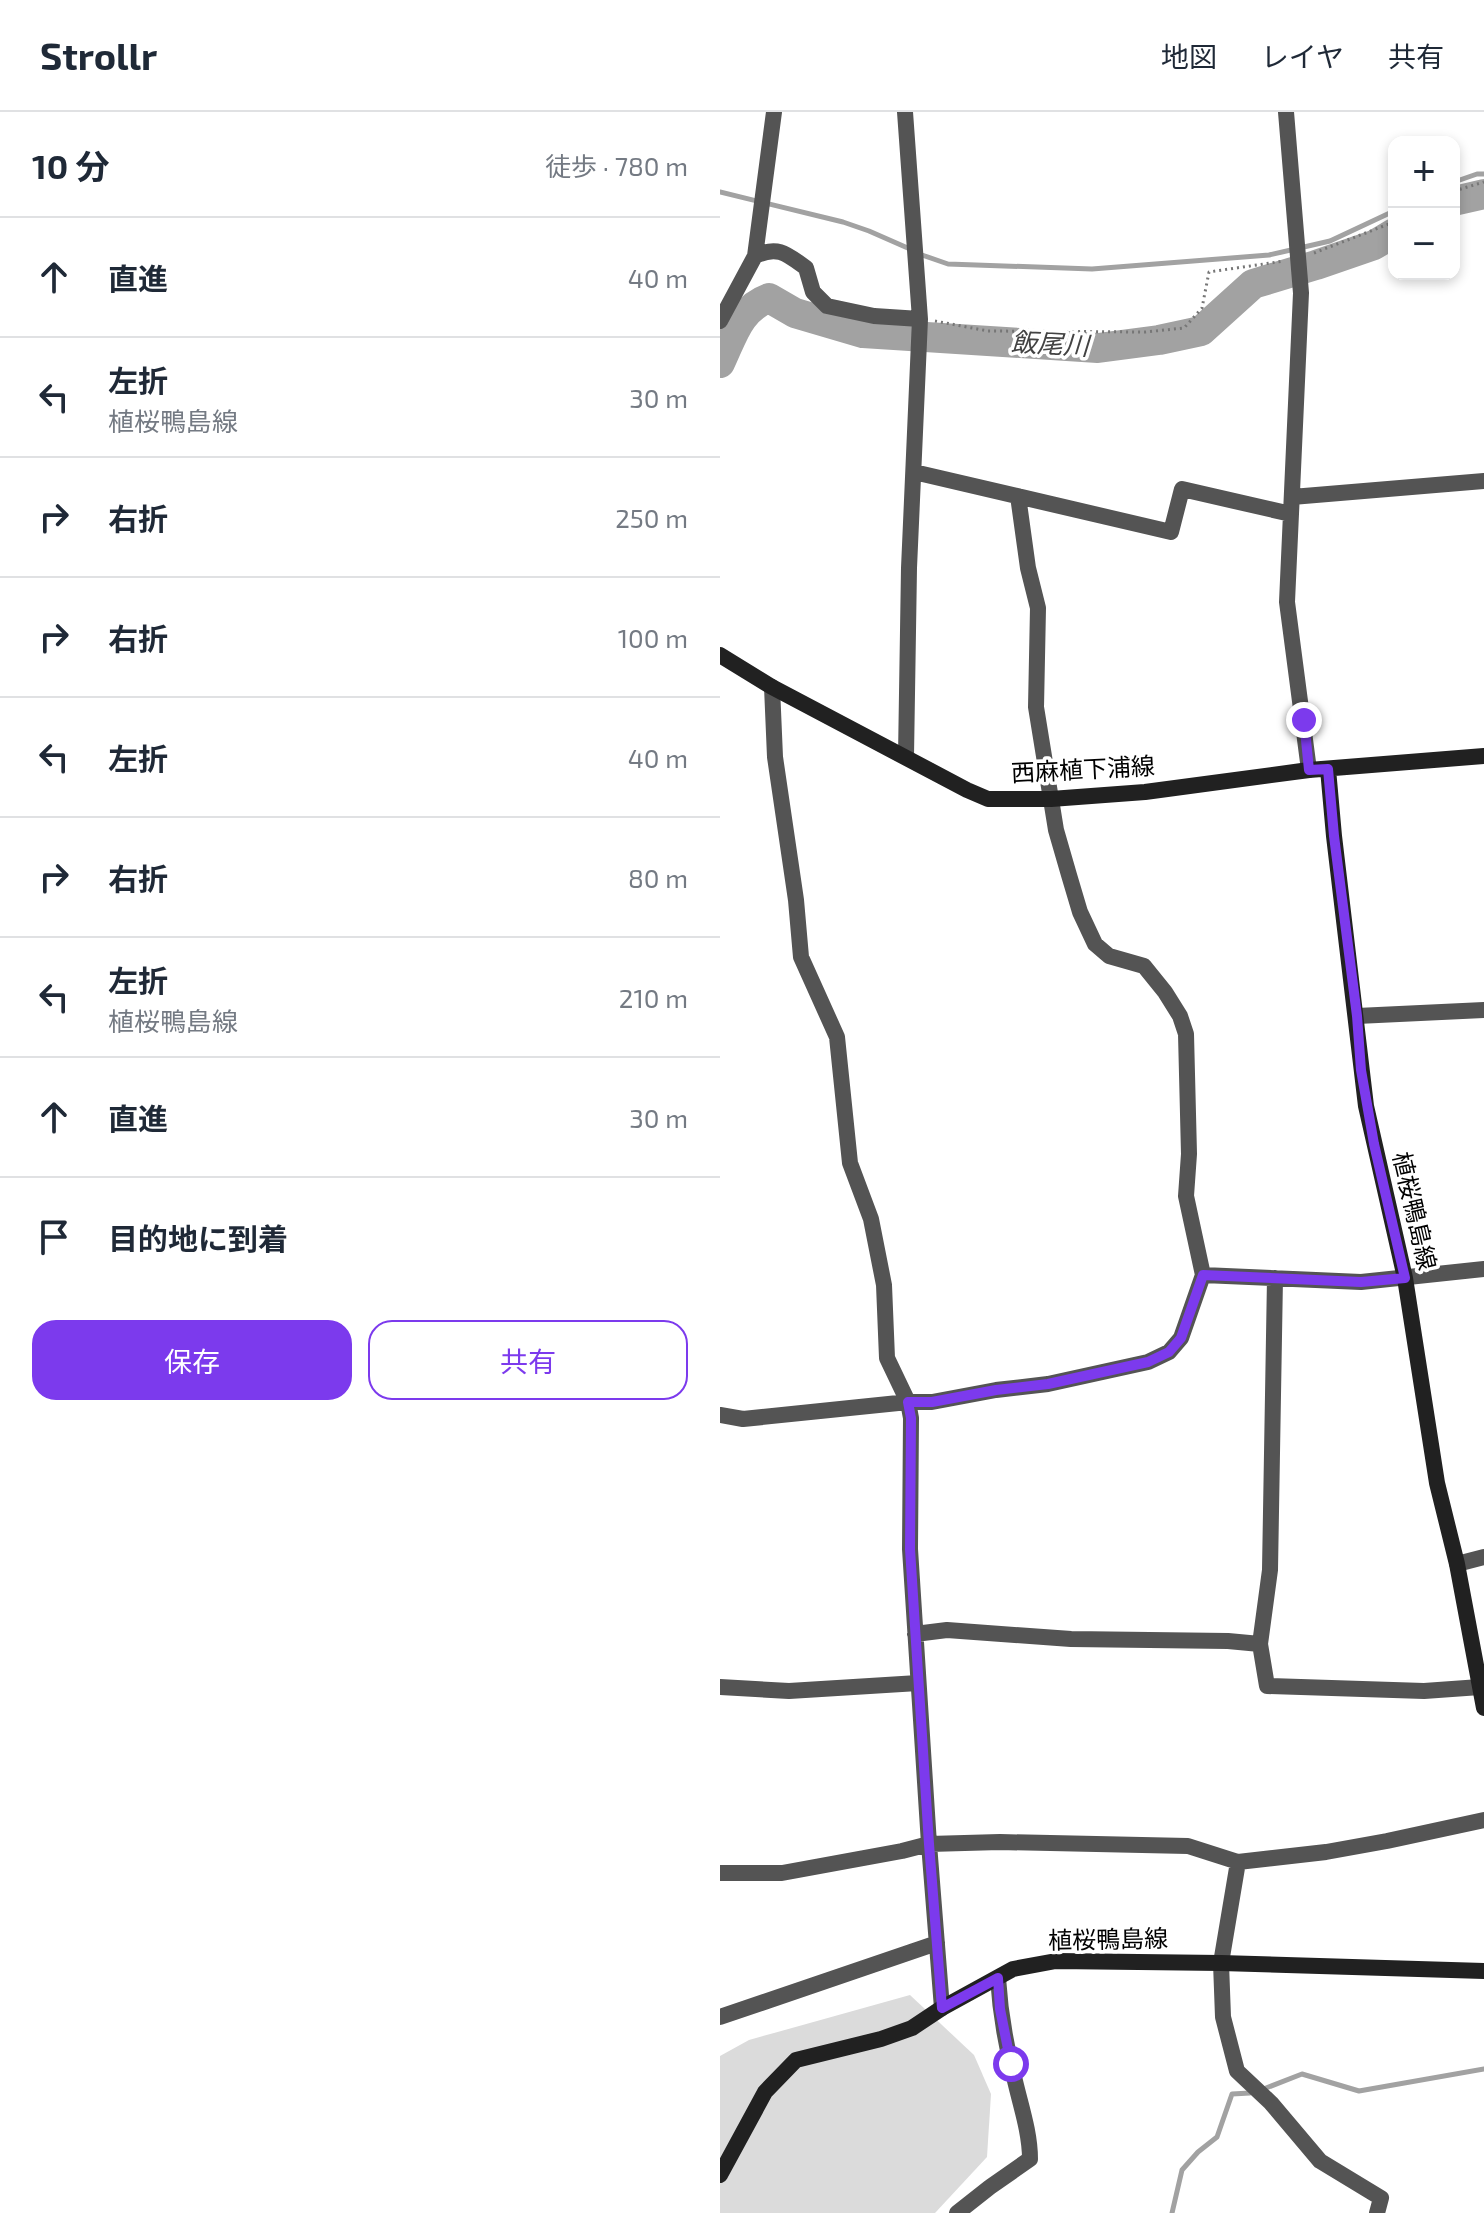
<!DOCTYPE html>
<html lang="ja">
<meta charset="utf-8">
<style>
body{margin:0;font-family:"Exo 2","Noto Sans JP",sans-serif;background:#f6f6f7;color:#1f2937}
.controls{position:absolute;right:24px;top:24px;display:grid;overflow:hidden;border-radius:16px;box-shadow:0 4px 12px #0003}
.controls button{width:72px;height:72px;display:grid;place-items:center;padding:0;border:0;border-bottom:2px solid #e0e1e3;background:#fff;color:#1f2937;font:40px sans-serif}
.stop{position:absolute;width:24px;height:24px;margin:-18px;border:6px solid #7c3aed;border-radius:50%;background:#fff}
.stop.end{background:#7c3aed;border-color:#fff;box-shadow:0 2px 8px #0008}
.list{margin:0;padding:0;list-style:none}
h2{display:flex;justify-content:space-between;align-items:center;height:104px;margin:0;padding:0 32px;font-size:34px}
h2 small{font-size:26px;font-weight:400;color:#747a83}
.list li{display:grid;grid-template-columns:52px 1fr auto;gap:24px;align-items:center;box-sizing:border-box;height:120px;padding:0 32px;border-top:2px solid #e0e1e3}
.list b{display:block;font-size:30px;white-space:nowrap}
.list p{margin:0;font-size:26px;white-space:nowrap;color:#747a83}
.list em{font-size:26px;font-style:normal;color:#747a83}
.actions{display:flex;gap:16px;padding:24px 32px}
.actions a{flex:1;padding:18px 0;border:2px solid #7c3aed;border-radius:24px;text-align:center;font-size:28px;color:#7c3aed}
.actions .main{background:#7c3aed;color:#fff}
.icon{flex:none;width:44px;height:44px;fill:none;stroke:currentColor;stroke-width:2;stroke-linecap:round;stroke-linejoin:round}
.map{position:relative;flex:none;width:764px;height:2101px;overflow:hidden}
header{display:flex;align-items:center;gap:48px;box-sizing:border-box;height:112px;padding:0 40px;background:#fff;border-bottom:2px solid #e0e1e3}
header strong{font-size:38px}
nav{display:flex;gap:44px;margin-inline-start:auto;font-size:28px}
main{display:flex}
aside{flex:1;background:#fff}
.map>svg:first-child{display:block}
.green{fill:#dbdbdb}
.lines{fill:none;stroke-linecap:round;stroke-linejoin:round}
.stream{stroke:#a2a2a2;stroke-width:5}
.river{stroke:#a2a2a2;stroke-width:30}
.path{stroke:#767676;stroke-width:3;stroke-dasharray:2 4;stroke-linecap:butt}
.minor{stroke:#545454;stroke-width:16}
.secondary{stroke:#212121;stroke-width:16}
.route{stroke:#7c3aed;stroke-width:10}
.labels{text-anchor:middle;stroke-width:7;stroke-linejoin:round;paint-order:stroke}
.street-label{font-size:24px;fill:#000;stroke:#fff}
.water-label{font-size:26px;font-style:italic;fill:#434343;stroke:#fff}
</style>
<header>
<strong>Strollr</strong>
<nav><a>地図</a><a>レイヤ</a><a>共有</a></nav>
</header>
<main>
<aside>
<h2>10 分<small>徒歩 · 780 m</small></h2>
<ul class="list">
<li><svg class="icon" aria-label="ahead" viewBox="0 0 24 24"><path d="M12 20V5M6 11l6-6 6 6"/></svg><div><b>直進</b></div><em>40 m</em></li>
<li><svg class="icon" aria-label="left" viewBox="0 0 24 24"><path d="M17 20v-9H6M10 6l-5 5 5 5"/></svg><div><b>左折</b><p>植桜鴨島線</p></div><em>30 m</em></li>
<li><svg class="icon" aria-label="right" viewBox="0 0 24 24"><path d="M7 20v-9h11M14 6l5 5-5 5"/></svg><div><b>右折</b></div><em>250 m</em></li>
<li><svg class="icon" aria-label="right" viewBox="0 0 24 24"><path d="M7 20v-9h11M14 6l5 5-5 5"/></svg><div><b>右折</b></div><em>100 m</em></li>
<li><svg class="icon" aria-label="left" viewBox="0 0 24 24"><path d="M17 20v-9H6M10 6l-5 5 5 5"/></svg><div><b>左折</b></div><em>40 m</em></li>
<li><svg class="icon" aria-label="right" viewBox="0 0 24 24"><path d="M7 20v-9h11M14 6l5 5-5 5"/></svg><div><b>右折</b></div><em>80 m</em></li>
<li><svg class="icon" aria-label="left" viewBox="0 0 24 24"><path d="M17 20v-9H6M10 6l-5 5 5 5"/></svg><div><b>左折</b><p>植桜鴨島線</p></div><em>210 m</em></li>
<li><svg class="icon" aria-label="ahead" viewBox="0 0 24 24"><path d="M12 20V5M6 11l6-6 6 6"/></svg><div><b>直進</b></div><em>30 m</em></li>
<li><svg class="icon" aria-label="arrive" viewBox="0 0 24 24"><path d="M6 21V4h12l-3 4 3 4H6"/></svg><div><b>目的地に到着</b></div></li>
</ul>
<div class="actions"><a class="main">保存</a><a>共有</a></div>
</aside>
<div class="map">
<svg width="764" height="2101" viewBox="0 0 764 2101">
<rect width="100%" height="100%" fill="#fff"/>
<path class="green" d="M190,1883L254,1943L271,1982L267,2045L215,2101H0V1944L29,1928Z"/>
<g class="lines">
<path class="stream" d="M734,70L757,62H764
M0,80L123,110L149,119L190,137
M199,142L228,152L372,157L549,143L610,129L674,99
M546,1976L582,1962L639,1979L764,1957
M452,2101L462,2058L478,2040L497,2025L512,1982L530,1981"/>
<path class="river" d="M734,89L764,82
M0,251C13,224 19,197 49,186L75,201L143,221L378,236L439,228L481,219L533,172L596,153L654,133L674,121"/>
<path class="path" d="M734,79L764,70
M594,141L674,110
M215,209L268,219L425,220L464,216L482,196L489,160L564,149"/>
<path class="minor" d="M185,0L200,207L189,456L186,644
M566,0L581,181L567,490L589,658
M35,144L54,0
M0,209L35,144C58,133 67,142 86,156L93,180L107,194L154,204L200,207
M194,360L451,420L462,377L571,402
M572,385L764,369
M52,575L55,645L76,788L81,845L117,925L130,1051L151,1107L164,1173L167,1246L188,1290L191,1306L190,1437L209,1732L222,1896
M637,904L764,898
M483,1163L641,1170L764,1157
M0,1303L23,1307L188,1290H212L276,1278L328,1272L428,1250L449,1240L461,1226L483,1163L466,1084L469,1042L466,922L460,904L445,880L424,854L389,844L375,832L360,800L349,763L336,718L316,595L318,496L308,456L298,384
M737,1452L764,1445
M195,1522L227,1518L351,1527L508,1529L540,1532L547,1574L704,1579L760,1575
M540,1532L550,1458L555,1166
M0,1575L69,1579L198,1571
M518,1750L501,1851L503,1905L517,1959L551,1991L600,2049L661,2086L657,2101
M0,1761H62L182,1739L209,1732L280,1730L468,1734L518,1750L606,1740L667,1729L764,1708
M0,1905L217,1831
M237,2101L270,2075L310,2047C310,2018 299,1989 293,1960C285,1929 280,1898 278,1866"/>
<path class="secondary" d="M0,543L52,575L247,678L268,687H331L425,680L589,658L764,644
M608,657L614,724L646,994L685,1166L717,1371L737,1452L764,1596
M0,2063L45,1980L76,1948L161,1927L192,1916L222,1896L293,1857L336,1849L501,1851L764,1859"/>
</g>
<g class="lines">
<path class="route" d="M291,1952L280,1897L278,1866L222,1896L209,1732L190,1437L191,1306L188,1290H212L276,1278L328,1272L428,1250L449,1240L461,1226L483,1163L641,1170L685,1166L654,1032L641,958L637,904L614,724L608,657L589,658L584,608"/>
</g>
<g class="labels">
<g class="street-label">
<text transform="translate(363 658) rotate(-3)" y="8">西麻植下浦線</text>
<text transform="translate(694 1099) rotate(77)" y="8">植桜鴨島線</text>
<text transform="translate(388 1828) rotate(-1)" y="8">植桜鴨島線</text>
</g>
<g class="water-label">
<text transform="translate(330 232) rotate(3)" y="9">飯尾川</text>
</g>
</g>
</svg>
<div class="controls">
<button>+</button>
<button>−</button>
</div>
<div class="stop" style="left:291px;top:1952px"></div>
<div class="stop end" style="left:584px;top:608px"></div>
</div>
</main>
